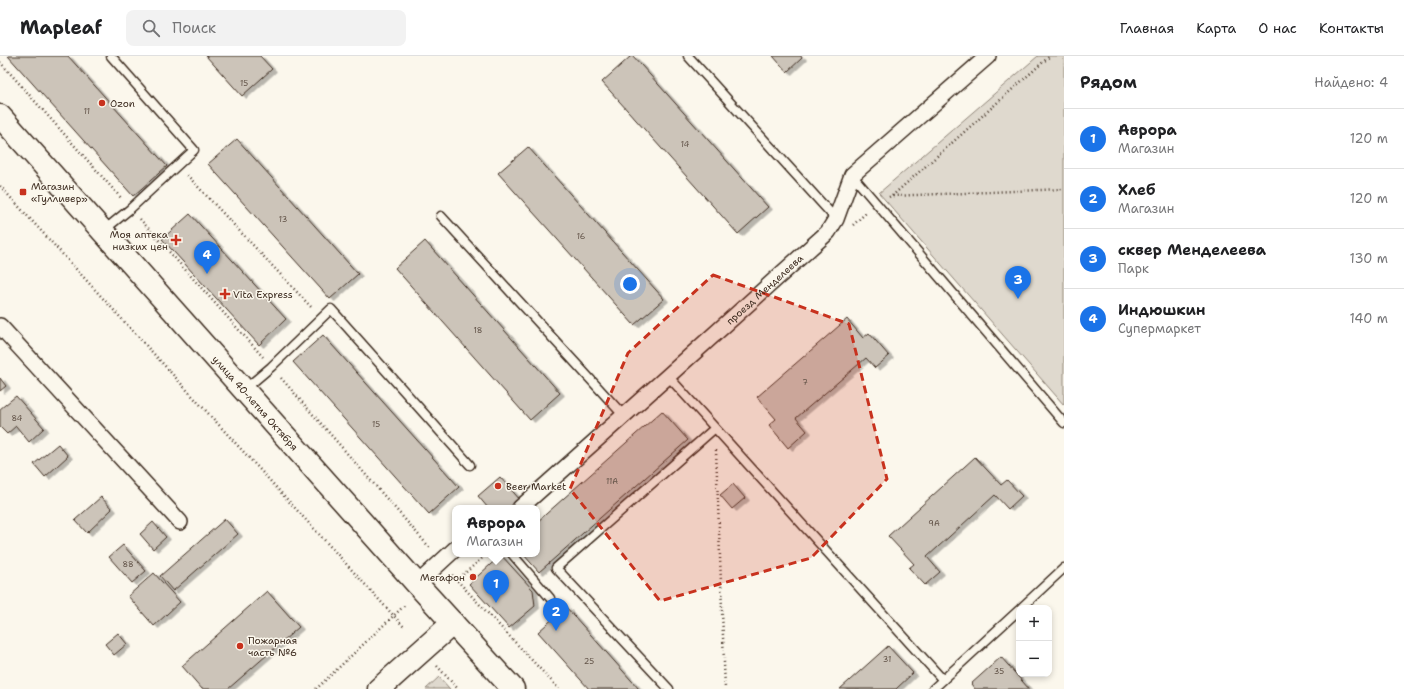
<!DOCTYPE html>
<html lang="ru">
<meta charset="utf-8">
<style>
body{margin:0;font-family:"Shantell Sans",sans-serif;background:#f2f2f2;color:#202124}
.controls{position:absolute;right:12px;bottom:12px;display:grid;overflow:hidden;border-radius:8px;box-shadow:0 2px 6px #0003}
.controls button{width:36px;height:36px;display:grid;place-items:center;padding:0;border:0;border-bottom:1px solid #e0e0e0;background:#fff;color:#202124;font:20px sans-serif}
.you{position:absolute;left:630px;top:228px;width:14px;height:14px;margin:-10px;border:3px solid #fff;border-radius:50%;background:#1a73e8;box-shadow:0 0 0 6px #1a73e833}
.badge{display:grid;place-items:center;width:26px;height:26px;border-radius:50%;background:#1a73e8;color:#fff;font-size:13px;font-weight:700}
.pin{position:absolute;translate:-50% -33px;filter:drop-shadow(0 1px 2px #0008)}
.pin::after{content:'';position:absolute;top:21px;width:14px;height:12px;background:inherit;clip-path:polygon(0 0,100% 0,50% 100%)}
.popup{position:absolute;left:452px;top:449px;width:88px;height:52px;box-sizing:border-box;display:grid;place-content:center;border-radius:8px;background:#fff;filter:drop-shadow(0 1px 3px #0005);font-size:13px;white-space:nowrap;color:#757577}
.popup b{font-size:15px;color:#202124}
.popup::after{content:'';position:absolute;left:50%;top:100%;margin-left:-8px;border:8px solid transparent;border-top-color:#fff}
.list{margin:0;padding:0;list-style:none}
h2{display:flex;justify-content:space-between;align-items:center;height:52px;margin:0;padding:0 16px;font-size:17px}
h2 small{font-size:13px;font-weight:400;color:#757577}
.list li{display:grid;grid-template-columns:26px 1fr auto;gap:12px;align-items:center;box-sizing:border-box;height:60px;padding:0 16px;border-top:1px solid #e0e0e0}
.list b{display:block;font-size:15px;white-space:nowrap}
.list p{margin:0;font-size:13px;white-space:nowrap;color:#757577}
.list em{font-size:13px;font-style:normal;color:#757577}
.icon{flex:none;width:22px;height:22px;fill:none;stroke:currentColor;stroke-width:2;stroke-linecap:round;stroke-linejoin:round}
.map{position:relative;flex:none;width:1064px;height:633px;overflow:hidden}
header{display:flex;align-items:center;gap:24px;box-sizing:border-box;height:56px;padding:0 20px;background:#fff;border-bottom:1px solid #e0e0e0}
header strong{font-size:19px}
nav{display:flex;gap:22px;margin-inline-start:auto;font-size:14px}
.search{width:280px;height:36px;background:#f2f2f2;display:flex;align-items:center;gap:10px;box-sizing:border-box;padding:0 14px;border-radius:8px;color:#757577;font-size:15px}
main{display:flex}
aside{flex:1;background:#fff}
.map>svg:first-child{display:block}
.forest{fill:url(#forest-firs);stroke:#8d8276}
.green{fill:#dfd9ce;stroke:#8d8276}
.building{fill:#ccc4b9;stroke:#3b2a1e;filter:url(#shadow)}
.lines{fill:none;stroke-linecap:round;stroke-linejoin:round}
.lane-casing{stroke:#3b2a1e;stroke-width:11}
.street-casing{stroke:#3b2a1e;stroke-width:18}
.secondary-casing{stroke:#3b2a1e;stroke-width:25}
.path{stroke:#3b2a1e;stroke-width:2.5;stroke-dasharray:1 3;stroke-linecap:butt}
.lane{stroke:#fbf7ec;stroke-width:8}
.street{stroke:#fbf7ec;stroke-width:15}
.secondary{stroke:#fbf7ec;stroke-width:22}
.marked{fill:#c8321e;fill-opacity:0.2;stroke:#c8321e;stroke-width:3;stroke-dasharray:8 5;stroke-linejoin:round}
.poi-dot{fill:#c8321e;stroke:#fbf7ec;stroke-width:1.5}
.labels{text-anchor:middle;stroke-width:3;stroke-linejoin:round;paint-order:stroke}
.number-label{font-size:8px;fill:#5f5045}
.poi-label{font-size:10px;fill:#3b2a1e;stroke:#fbf7ec;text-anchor:start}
.street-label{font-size:10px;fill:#3b2a1e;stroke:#fbf7ec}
</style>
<header>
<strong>Mapleaf</strong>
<div class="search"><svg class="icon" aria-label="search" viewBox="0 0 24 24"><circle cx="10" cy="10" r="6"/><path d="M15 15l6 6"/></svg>Поиск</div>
<nav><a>Главная</a><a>Карта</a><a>О нас</a><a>Контакты</a></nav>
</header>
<main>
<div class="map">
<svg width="1064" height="633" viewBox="0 0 1064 633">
<defs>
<pattern id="forest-firs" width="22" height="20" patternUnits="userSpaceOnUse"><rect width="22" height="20" fill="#dfd9ce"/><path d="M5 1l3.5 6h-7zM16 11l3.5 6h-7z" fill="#c0bab0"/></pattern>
<filter id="shadow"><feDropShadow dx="4.5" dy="2.5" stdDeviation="0" flood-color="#0004"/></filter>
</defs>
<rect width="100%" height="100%" fill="#fbf7ec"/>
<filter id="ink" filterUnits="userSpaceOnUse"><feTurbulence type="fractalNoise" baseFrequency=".025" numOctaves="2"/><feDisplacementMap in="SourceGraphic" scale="8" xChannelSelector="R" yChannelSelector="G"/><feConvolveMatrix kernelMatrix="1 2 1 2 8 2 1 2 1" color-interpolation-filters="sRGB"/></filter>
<g filter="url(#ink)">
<path class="forest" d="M439,621L450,633H426Z"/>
<path class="green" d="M1038,0H1064V349L879,137Z"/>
<path class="building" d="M8,0H68L167,110L133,140Z
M206,0H260L272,13L242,40Z
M631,0H633L768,151L738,178L602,26Z
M773,0H801L802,2L787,16Z
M237,83L358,218L330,243L208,108Z
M528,91L664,243L634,269L498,117Z
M190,158L286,263L259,289L162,183Z
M425,185L560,337L530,364L395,212Z
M847,263L863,282L869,277L889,300L875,312L866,302L796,362L807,375L788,392L769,369L776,363L757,341Z
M323,279L459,431L429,458L293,306Z
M0,322L6,330L0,335Z
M16,340L44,372L29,386L16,370L7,378L0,371V353Z
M662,355L688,384L539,516L523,498H537V466Z
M58,388L68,400L45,421L34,408Z
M975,401L1001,429L1007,424L1022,440L1008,453L995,439L927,501L940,516L925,529L909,512L914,508L888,480Z
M500,421L521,445L513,452H488L478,440Z
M733,428L745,442L732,453L720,439Z
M101,441L112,453L87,477L75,464Z
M225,463L238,478L173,535L160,520Z
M153,466L166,481L153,493L140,478Z
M123,489L146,515L132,527L109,501Z
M501,499L533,534L535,550L509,572L469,528Z
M154,517L180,546L154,570L128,540Z
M267,535L299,571L228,633H202L182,610Z
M566,551L639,633H589L538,576Z
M118,577L127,588L114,599L105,588Z
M888,590L913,617L896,633H840Z
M1001,601L1029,633H975L971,628Z"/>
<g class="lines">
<g class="lane-casing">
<path id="lane" d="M688,0L836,163
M852,119L1064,367
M441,160L624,360
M103,175L130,153L194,94L111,0
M668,320L943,624
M245,333L271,311L331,253L470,409
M512,498L550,542
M1021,552L1064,512
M669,633L556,512L715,372
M933,633L1019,554"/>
</g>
<g class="street-casing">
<g id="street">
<path d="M0,270L180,466"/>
<path id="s1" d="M520,452L668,320L828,176L836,163L852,119L988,0"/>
<path d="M417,528L455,493"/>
</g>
</g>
<g class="secondary-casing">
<g id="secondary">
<path id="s2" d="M0,60L417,528L513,633"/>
<path d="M379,633L453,567"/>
</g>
</g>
<path class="path" d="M0,6L122,143
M187,119L312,252
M0,130L404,571
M892,140L1050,0
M889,141L891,140L1064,133
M140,163L263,301
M853,169L867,156
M281,322L430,492
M716,394L725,633
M452,519L559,633
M457,524L487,498
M437,610L458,633
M316,633L405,549"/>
<use href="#lane" class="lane"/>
<use href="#street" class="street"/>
<use href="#secondary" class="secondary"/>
</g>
</g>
<path class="marked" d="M713,219L849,268L887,423L811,502L660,545L570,433L628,297Z"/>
<g class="poi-dot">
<circle cx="102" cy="47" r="4"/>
<rect x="19" y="132" width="8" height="8" rx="2"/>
<path d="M174 178h4v4h4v4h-4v4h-4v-4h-4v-4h4z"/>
<path d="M223 232h4v4h4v4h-4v4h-4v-4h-4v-4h4z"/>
<circle cx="498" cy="430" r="4"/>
<circle cx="473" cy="521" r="4"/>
<circle cx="240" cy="590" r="4"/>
</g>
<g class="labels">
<g class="number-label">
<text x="244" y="30">15</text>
<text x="87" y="58">11</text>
<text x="685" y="91">14</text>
<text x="283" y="166">13</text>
<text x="581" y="183">16</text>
<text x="478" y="277">18</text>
<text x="805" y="329">7</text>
<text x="17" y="365">84</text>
<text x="376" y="371">15</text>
<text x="612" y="428">11А</text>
<text x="934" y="470">9А</text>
<text x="128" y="511">88</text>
<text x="887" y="606">31</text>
<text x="589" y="608">25</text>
<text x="999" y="618">35</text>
</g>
<g class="poi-label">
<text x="110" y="51">Ozon</text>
<text x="31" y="134">Магазин<tspan x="31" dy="12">«Гулливер»</tspan></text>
<text x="168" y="182" text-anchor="end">Моя аптека<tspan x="168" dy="12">низких цен</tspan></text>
<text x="233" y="242">Vita Express</text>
<text x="506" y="434">Beer Market</text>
<text x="465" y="525" text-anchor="end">Мегафон</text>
<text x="248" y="588">Пожарная<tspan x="248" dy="12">часть №6</tspan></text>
</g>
<g class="street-label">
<text dy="4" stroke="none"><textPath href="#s1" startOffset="328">проезд Менделеева</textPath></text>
<text dy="4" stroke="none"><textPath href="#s2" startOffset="384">улица 40-летия Октября</textPath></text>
</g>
</g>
</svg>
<div class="controls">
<button>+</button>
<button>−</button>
</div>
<div class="you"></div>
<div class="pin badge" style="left:496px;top:547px">1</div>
<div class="popup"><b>Аврора</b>Магазин</div>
<div class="pin badge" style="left:556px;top:575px">2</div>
<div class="pin badge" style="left:1018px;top:243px">3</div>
<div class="pin badge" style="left:207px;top:218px">4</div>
</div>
<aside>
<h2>Рядом<small>Найдено: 4</small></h2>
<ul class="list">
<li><span class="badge">1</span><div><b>Аврора</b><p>Магазин</p></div><em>120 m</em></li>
<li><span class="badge">2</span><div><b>Хлеб</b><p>Магазин</p></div><em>120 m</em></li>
<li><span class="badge">3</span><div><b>сквер Менделеева</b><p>Парк</p></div><em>130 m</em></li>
<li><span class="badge">4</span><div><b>Индюшкин</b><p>Супермаркет</p></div><em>140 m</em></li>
</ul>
</aside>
</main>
